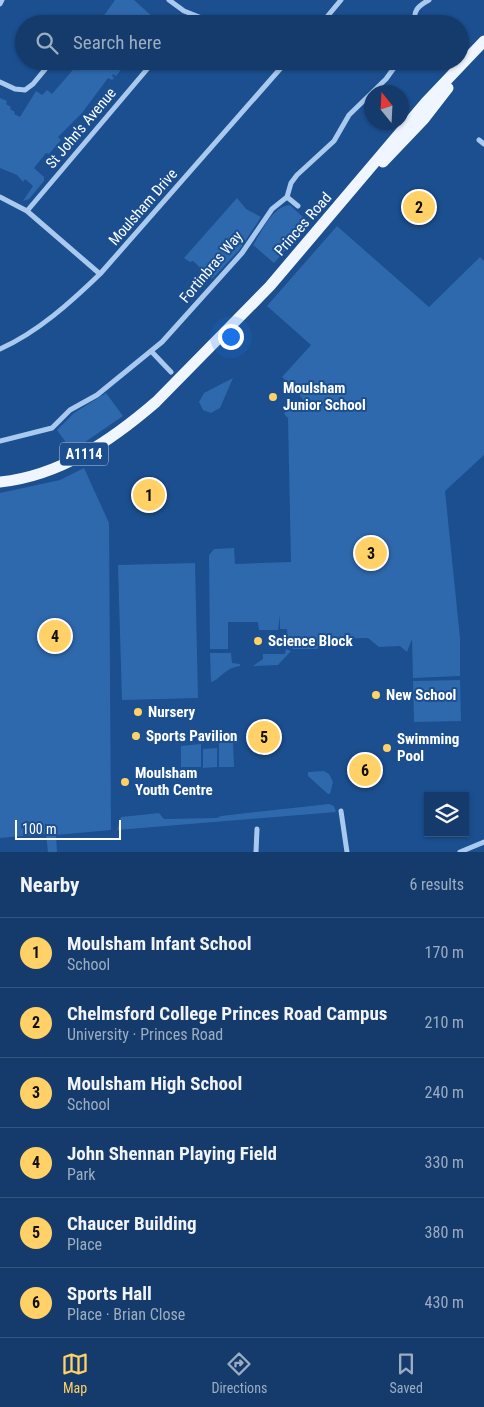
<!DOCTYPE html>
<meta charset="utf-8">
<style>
body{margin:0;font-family:"Roboto Condensed",sans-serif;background:#214673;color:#f1f3f6}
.controls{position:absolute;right:15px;bottom:15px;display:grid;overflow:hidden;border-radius:0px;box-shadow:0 1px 4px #0004}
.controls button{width:45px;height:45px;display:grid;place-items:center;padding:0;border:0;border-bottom:1px solid #33557e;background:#143b6b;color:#f1f3f6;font:25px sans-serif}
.compass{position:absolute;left:364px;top:85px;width:45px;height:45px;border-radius:50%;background:#143b6b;box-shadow:0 1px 4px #0004;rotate:342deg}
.scale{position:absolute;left:15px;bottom:12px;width:106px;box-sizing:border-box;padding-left:5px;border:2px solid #fff;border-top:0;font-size:14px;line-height:18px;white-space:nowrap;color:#fff;-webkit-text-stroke:4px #1b4f8f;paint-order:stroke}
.you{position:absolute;left:230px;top:336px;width:18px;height:18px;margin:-12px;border:4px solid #fff;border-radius:50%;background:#1a73e8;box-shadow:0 0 0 8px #1a73e833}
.badge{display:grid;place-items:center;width:32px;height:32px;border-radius:50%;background:#ffd166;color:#111;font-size:16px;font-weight:700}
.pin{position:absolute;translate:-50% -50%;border:2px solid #fff;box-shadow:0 1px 5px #0006}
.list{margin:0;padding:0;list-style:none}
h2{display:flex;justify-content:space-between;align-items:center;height:65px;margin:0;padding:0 20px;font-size:21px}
h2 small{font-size:16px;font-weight:400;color:#9dadc1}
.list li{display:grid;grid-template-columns:32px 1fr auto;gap:15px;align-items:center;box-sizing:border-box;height:70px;padding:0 20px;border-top:1px solid #33557e}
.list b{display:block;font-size:19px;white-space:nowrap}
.list p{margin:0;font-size:16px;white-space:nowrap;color:#9dadc1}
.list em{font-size:16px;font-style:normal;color:#9dadc1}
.icon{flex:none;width:28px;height:28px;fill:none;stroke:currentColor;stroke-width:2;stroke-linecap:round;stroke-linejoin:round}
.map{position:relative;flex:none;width:484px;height:852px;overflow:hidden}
.search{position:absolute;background:#143b6b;box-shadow:0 1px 4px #0004;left:15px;right:15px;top:15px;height:55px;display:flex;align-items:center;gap:12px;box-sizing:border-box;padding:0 18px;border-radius:28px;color:#9dadc1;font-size:19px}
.sheet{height:485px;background:#143b6b}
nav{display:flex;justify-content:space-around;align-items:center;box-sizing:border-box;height:70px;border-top:1px solid #33557e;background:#143b6b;font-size:14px;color:#9dadc1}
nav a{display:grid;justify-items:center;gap:2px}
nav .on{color:#ffd166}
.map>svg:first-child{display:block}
.green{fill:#2e69ad}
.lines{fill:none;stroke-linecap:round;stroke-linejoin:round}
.minor{stroke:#a9c9ee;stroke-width:5}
.primary{stroke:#f0f6ff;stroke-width:11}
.poi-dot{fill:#ffd166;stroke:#1b4f8f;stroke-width:2}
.labels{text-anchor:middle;stroke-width:4;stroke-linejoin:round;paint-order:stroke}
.shield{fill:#1b4f8f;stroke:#bbcadd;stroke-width:1}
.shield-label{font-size:14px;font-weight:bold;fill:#fff}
.street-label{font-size:15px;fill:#fff;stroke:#1b4f8f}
.poi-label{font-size:15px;font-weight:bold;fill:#fff;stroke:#1b4f8f;text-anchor:start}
</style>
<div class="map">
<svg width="484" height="852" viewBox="0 0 484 852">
<rect width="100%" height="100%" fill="#1b4f8f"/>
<path class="green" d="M115,0H134L155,19L157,16L167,24H98Z
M82,61H128L116,76L113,74L112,76L114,78L112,80L108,78L82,113L58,137L61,140L49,154L46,153L34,168L44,177V181L29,199L23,201L33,186L25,179L23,182L17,175L0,168V98L7,101L6,104L11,107L10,109L15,112L14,114L20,117L36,91L42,95L47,90L52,94L78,64L82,66L84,63Z
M237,198L246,209L261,217L240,249L212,279L193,261L190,262L184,258Z
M290,205L309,223L274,263L253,245C262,232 272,206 290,205Z
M337,226L429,307L480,257L484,261V455L445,491L460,638V676L413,678L412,639L407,652L400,646L379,647L368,638L326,639L317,649H293L288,641L287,629H280V615L278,630H259L258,622H228V649H210L209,555L214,549L234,548L235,564L291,562L288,418L284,414L288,409L308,407L295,388L282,377L311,345L267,306Z
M233,378L220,408L211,413L203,410L199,402L204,393Z
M106,393L123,416L72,451L57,430L74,413Z
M84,468L109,523L111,830L56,835L57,852H48L46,834L0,838V493L60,480Z
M195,563L198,698L122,700L118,565Z
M286,649L291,651L278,665L253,666L263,659V654H285Z
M210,653H231L232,663L240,664V666C224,668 220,680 211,682Z
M460,680L461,721L414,722L413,681Z
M219,743H233L234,767H219Z
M201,744V767H181V746Z
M217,748V767L203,768V749Z
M324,771L329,774L333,782L330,794H328L308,776V772Z
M329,804L334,806L336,812L117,830L121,817L159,813L164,819L217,818L221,816Z"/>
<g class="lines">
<path class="minor" d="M169,0L184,11L217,24
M0,4L2,0
M185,24L193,15
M321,24L341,0
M416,24C412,11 418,6 429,0
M0,82L15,89L25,90L33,84L52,61
M479,140L484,144
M0,197L27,211L100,274
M287,197L298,206
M27,211L154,61
M0,349C38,332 71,302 100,274L287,61
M151,351L171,372
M0,441L52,428L70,410L97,395L162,342L242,253L272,209L287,197L291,183L297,175L334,141L349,115L386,79L399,61
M341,811L347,852
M256,852L257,829
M460,852L484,842"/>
<path class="primary" d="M383,162L424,119L448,88
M0,482C60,476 112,440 156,402L270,286L426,102L484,41"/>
</g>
<g class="poi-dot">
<circle cx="273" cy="397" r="5"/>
<circle cx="258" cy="641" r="5"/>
<circle cx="376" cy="695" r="5"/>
<circle cx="138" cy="712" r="5"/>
<circle cx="136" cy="736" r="5"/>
<circle cx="387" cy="748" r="5"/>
<circle cx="125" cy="782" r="5"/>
</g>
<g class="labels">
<rect class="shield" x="60" y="442.5" width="48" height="23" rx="4"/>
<g class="shield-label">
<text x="84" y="459">A1114</text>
</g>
<g class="street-label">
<text transform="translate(81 128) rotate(-50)" y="5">St John's Avenue</text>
<text transform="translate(143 207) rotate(-49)" y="5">Moulsham Drive</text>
<text transform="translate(303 224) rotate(-49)" y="5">Princes Road</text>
<text transform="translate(211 267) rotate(-50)" y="5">Fortinbras Way</text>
</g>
<g class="poi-label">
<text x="283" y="393">Moulsham<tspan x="283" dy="17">Junior School</tspan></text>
<text x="268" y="646">Science Block</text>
<text x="386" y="700">New School</text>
<text x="148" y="717">Nursery</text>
<text x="146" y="741">Sports Pavilion</text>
<text x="397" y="744">Swimming<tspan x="397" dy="17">Pool</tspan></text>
<text x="135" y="778">Moulsham<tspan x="135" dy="17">Youth Centre</tspan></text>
</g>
</g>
</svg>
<div class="controls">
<button><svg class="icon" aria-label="layers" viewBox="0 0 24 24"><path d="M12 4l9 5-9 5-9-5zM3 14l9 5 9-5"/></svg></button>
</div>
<svg class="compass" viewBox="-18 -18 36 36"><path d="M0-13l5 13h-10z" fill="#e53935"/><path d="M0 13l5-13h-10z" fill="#9dadc1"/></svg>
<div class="scale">100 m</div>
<div class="you"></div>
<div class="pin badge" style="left:149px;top:495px">1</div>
<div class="pin badge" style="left:419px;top:207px">2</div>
<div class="pin badge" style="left:371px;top:553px">3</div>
<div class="pin badge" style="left:55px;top:636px">4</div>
<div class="pin badge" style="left:264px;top:737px">5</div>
<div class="pin badge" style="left:365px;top:770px">6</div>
<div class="search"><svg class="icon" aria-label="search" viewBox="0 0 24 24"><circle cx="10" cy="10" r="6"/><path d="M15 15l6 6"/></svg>Search here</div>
</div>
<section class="sheet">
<h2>Nearby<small>6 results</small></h2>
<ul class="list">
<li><span class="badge">1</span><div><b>Moulsham Infant School</b><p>School</p></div><em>170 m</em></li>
<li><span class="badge">2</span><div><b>Chelmsford College Princes Road Campus</b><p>University · Princes Road</p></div><em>210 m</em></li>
<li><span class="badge">3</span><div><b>Moulsham High School</b><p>School</p></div><em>240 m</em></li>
<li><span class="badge">4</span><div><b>John Shennan Playing Field</b><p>Park</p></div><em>330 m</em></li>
<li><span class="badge">5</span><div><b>Chaucer Building</b><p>Place</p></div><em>380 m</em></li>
<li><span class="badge">6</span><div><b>Sports Hall</b><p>Place · Brian Close</p></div><em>430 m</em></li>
</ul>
</section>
<nav>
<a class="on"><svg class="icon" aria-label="map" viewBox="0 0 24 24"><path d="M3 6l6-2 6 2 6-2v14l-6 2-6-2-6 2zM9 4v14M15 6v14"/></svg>Map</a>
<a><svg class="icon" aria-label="directions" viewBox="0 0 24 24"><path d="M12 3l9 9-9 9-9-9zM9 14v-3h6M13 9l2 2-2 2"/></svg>Directions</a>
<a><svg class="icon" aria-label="saved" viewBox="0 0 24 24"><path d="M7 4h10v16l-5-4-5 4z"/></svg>Saved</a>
</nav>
